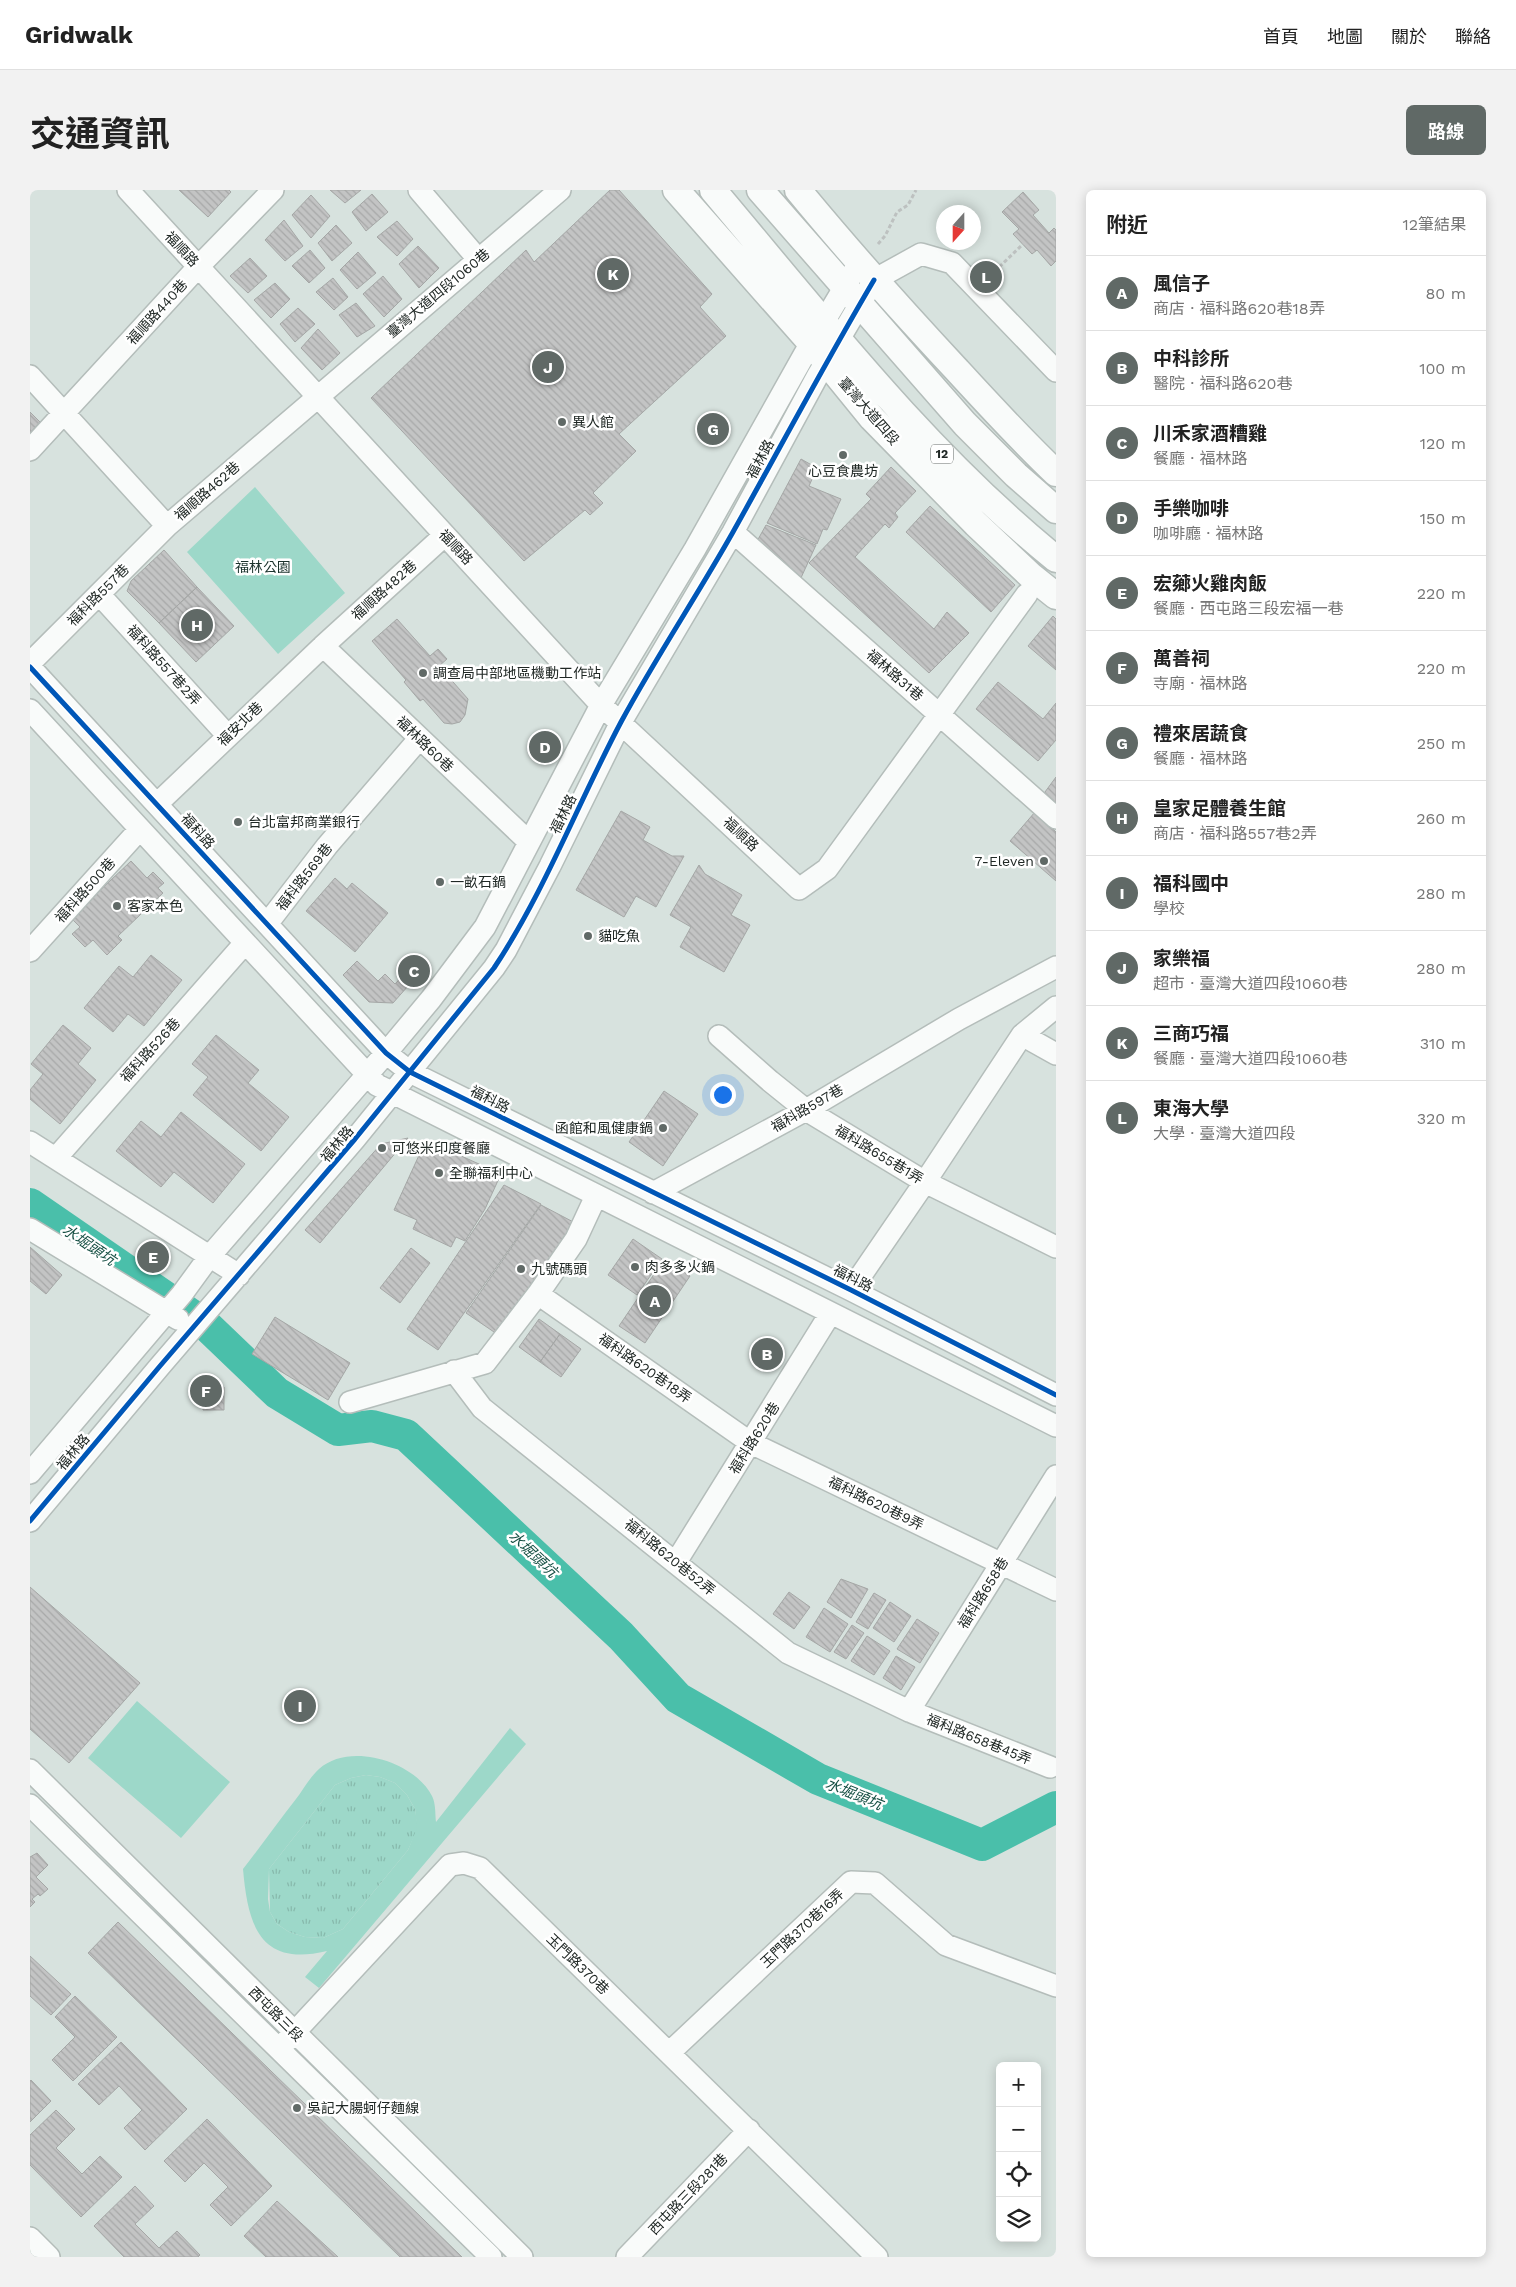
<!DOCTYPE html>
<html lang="zh-TW">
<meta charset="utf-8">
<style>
body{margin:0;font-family:"Work Sans","Noto Sans TC",sans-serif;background:#f2f2f2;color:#222}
.controls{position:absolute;right:15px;bottom:15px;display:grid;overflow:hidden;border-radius:8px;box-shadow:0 2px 12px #0003}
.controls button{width:45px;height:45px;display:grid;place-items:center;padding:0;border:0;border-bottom:1px solid #e0e0e0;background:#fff;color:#222;font:25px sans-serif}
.compass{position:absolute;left:906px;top:15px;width:45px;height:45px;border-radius:50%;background:#fff;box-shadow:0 2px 12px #0003;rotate:201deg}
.you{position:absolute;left:692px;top:904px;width:18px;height:18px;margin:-12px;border:4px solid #fff;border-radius:50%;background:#1a73e8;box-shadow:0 0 0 8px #1a73e833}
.badge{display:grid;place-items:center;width:32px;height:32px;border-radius:50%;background:#606966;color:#fff;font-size:16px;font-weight:700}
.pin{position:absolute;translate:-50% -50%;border:2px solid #fff;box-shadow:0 1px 5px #0006}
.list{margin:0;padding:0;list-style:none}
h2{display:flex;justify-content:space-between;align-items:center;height:65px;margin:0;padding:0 20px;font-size:21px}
h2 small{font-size:16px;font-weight:400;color:#767676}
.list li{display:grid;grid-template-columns:32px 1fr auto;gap:15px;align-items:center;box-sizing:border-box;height:75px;padding:0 20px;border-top:1px solid #e0e0e0}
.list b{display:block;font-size:19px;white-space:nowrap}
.list p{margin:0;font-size:16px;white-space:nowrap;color:#767676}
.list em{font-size:16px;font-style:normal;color:#767676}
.icon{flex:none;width:28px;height:28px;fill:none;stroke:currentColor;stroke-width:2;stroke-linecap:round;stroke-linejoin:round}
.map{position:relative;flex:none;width:1026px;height:2067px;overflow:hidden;border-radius:8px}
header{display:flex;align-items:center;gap:30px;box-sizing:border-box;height:70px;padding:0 25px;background:#fff;border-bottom:1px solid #e0e0e0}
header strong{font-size:24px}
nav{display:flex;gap:28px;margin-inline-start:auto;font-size:18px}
.intro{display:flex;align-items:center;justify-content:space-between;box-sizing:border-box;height:120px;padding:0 30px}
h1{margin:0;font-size:35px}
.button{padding:12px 22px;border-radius:8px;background:#606966;color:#fff;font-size:18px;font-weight:700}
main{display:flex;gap:30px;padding:0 30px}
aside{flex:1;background:#fff;border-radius:8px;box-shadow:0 2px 12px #0003}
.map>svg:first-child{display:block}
.grass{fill:url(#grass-tufts)}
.green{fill:#9dd8c9;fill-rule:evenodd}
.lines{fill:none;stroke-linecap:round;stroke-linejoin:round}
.river{stroke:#4abfaa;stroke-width:32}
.building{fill:url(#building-back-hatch);stroke:#a5a7a6}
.minor-casing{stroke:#b4bdba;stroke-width:24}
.major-casing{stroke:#b4bdba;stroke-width:29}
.path{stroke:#bdc1c0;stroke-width:3;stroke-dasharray:4 2.5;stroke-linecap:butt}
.minor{stroke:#f9fbfa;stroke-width:21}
.major{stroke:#f9fbfa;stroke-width:26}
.cycleway-casing{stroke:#fff;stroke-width:8}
.cycleway{stroke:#0057b8;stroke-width:5}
.poi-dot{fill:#606966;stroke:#fff;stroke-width:2}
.labels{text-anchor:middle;stroke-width:5;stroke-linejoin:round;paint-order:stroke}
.shield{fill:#fff;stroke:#636866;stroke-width:1}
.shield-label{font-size:12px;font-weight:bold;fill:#202825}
.street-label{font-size:14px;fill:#202825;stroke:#fff}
.poi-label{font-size:14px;fill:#202825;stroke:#fff;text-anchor:start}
.park-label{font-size:14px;fill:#1b322c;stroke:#fff}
.water-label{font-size:15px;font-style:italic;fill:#175044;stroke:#fff}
</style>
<header>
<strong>Gridwalk</strong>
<nav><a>首頁</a><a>地圖</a><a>關於</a><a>聯絡</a></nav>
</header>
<div class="intro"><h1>交通資訊</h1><a class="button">路線</a></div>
<main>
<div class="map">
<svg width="1026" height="2067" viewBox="0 0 1026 2067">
<defs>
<pattern id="grass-tufts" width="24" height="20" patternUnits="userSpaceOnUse" patternTransform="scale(1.25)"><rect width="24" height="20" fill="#9dd8c9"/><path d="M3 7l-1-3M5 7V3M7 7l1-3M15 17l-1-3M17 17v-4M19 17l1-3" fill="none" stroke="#87b9ac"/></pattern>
<pattern id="building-back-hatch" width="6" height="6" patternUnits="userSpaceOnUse" patternTransform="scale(1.25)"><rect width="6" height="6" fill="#c3c4c4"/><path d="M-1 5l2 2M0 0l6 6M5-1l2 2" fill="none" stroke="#a7a8a8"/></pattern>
</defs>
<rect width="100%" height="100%" fill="#d7e2de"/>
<path class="grass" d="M336,1585L350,1587L365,1593L377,1605L385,1619L388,1638L378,1660L313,1739L293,1748L275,1747L259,1742L247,1734L240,1722L239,1679L305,1595L321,1588Z"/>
<path class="green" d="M225,297L315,403L248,464L157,362Z
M107,1511L200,1592L151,1648L58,1568Z
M480,1538L496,1554L289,1798L275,1787L297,1761C230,1777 218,1736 213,1679C231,1656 248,1632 266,1609C273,1600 280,1587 289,1579C320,1551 385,1572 402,1606C406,1614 405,1624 406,1632ZM336,1585L350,1587L365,1593L377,1605L385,1619L387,1638L378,1660L313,1739L293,1748L275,1747L259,1742L247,1734L240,1722L238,1709L239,1679L305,1595L321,1588Z"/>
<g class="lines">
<path class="river" d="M0,1014L176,1135L247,1203L308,1240L342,1236L376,1245L591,1446L648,1508L788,1589L952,1655L1026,1617"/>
</g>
<path class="building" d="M149,0H199L201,2L178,27Z
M300,0H331L315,13Z
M580,0H589L682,104L670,117L696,146L589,244L606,261L563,303L573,313L560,325L555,320L494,371L341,208L496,60L504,72Z
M993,2L1009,20L1003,25L1019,43L1024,38L1026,40V71L1021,76L1007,60L1002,64L983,44L989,39L972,22Z
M342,4L358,22L336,41L322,22Z
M281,5L300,26L281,48L262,25Z
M254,30L273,56L255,71L235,50Z
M367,31L383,49L367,66L347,47Z
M306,35L322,53L302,71L288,53Z
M388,56L409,78L389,98L369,74Z
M280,60L295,78L279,93L262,76Z
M328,62L346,83L327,99L310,80Z
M220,68L237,86L218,103L200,86Z
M353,86L372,109L354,127L333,104Z
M303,88L318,107L304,120L286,102Z
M245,93L260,109L241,128L224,110Z
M326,113L345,136L327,147L309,125Z
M268,118L285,134L265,152L250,134Z
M288,139L310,163L292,180L271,158Z
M0,222L10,232L0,243Z
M771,269L787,278L779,296L811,309L797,340L793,339L787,354L737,333Z
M861,277L886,301L865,323L868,327L859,338L855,334L825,367L904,439L917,422L939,443L899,483L779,373L841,309L836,304Z
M900,316L985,395L961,422L876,342Z
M736,335L786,355L770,390L726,353Z
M134,360L167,397L129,433L97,401L101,391Z
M167,397L204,436L166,472L129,433Z
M1023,426L1026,429V480L998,456Z
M367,429L400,466L408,459L417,469L409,476L438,509L435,525L430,532L422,534L414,533L393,509L390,511L374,492L376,490L342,451Z
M968,492L1013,529L1026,513V550L1008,571L946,519Z
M1026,587V619L1012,606Z
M591,621L620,637L613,650L642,666H654L626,717L606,706L594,727L546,700Z
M1005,622L1026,642V691L980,651Z
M101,671L117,688L123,682L134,693L128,698L133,703L88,746L92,750L77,765L63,750L55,757L42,744L50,737L41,728Z
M669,675L675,684L712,705L701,725L720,735L694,782L650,757L661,737L640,725Z
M305,688L317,699L322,693L358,723L325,762L276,721Z
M121,765L152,790L114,836L98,824L83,842L54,818L89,776L103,787Z
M327,771L348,791L355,784L365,794L378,780L386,787L363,813L339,812L313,785Z
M33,835L61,858L48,874L66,890L30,934L0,909V900L13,884L1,874Z
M186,845L229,880L218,893L259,927L231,961L163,905L178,887L162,874Z
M634,901L668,924L633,976L599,952Z
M151,922L215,974L183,1013L144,982L131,997L86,961L111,931L131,947Z
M378,948L290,1053L275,1040L351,954Z
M396,950L471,984L455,1019L435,1051L426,1047L421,1057L383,1039L387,1030L364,1020Z
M474,995L511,1014L408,1160L377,1139Z
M511,1015L549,1035L467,1144L436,1123Z
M603,1049L632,1069L607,1105L578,1085Z
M0,1057L32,1085L16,1104L0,1091Z
M381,1058L400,1073L370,1113L350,1098Z
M635,1068L660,1086L615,1153L589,1136Z
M245,1127L320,1173L298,1210L222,1164Z
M509,1129L530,1144L510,1172L489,1157Z
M530,1144L551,1159L531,1187L510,1172Z
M173,1197H194V1220H173Z
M811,1389L838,1399L821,1428L797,1412Z
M0,1397L110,1493L39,1573L0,1539Z
M759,1402L780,1417L764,1439L743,1424Z
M844,1403L856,1410L838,1439L826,1432Z
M860,1412L881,1426L864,1452L843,1438Z
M794,1418L818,1434L800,1462L776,1447Z
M887,1429L909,1443L890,1473L867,1459Z
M822,1435L834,1443L816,1469L804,1462Z
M837,1446L860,1461L844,1485L821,1471Z
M866,1466L885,1477L871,1500L853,1488Z
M7,1663L18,1675L6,1687L18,1699L10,1706L8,1704L2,1709L5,1712L0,1717V1667Z
M88,1732L432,2067H370L322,2020L58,1763Z
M0,1766L41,1804L21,1825L0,1806Z
M45,1806L87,1847L43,1891L22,1870L45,1847L25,1827Z
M91,1852L157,1919L115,1960L94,1938L112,1920L89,1896L69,1915L48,1894Z
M1,1890L21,1911L0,1932V1891Z
M26,1920L45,1939L26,1958L52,1984L70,1966L92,1987L51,2027L0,1975V1945Z
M177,1929L242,1996L201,2036L180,2015L198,1997L174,1973L155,1992L134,1971Z
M105,1996L124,2016L105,2034L129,2058L147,2041L170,2065L168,2067H94L64,2036Z
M247,2011L308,2067H236L214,2046Z"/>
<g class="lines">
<g class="minor-casing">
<path id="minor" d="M98,0L571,515L769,699L797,679L997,404
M389,0L448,69
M0,186L137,336
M0,260L169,76L243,0
M703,342L1026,628
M69,404L198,546
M293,456L498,651
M0,473L137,336L530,0
M0,477L356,863L380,882L821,1100L1026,1205
M0,520L347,895L1026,1236
M128,613L293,456L415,345
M237,734L297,656L389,549
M0,761L110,639
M992,845L1026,864
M689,846L740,891L776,920L895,992L1026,1057
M0,952L209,1085
M26,968L215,753
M623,1003L776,920L929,829L1026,777
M0,1039L148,1129
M821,1100L895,992L992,845L1026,817
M508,1104L721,1253L1026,1400
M424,1181L452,1218L758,1463L879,1521L1020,1577
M320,1212L455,1173L508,1104L546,1049L566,1006
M0,1283L152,1104L179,1067L356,863L401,809L455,737L571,515L665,359L774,165L829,73
M0,1331L130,1176L325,949L464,778L476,760L520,676L591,532L703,342L788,185L844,90L891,64L922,73L1026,181
M646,1372L800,1124
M879,1521L1026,1286
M0,1580L492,2067
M0,1615L461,2067
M249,1859L420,1675L434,1673L450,1678L847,2067
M639,1863L821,1692L845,1693L916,1755L1026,1796
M0,2048L19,2067
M597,2067L719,1940"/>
</g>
<g class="major-casing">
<path id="major" d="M646,0L781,153L842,228L946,334L1001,386L1026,406
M683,0C791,128 895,263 1026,369
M730,0L935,234L986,285L1026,320
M768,0C819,62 872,121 926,179C959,215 991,250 1026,283"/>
</g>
<path class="path" d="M848,54L855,46L867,22L878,15L886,0
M960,86L993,54"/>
<use href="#minor" class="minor"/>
<use href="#major" class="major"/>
<g class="cycleway-casing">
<path id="cycleway" d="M0,477L356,863L380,882L821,1100L1026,1205
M0,1331L130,1176L325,949L464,778C515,701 548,613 591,532C626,467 667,406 703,342C750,258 795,173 844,90"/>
</g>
<use href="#cycleway" class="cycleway"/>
</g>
<g class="poi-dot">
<circle cx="532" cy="232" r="5"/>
<circle cx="813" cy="265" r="5"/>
<circle cx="393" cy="483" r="5"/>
<circle cx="208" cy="632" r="5"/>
<circle cx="1014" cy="671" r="5"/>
<circle cx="410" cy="692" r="5"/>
<circle cx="87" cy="716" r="5"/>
<circle cx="558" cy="746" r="5"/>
<circle cx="633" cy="938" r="5"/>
<circle cx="352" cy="958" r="5"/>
<circle cx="409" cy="983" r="5"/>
<circle cx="605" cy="1077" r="5"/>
<circle cx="491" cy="1079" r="5"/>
<circle cx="267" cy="1918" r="5"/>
</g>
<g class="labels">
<rect class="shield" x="901" y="254.5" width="22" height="19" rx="4"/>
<g class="shield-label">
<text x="912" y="268">12</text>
</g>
<g class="street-label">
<text transform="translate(152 59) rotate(47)" y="5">福順路</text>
<text transform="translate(408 103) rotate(-40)" y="5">臺灣大道四段1060巷</text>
<text transform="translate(127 122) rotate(-48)" y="5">福順路440巷</text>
<text transform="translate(839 221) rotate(49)" y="5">臺灣大道四段</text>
<text transform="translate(730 269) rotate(-62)" y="5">福林路</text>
<text transform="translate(177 301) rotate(-41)" y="5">福順路462巷</text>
<text transform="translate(426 357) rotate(47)" y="5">福順路</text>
<text transform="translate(354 400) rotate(-42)" y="5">福順路482巷</text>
<text transform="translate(68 405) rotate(-45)" y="5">福科路557巷</text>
<text transform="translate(134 475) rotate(48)" y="5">福科路557巷2弄</text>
<text transform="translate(865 485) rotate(41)" y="5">福林路31巷</text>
<text transform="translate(210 534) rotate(-44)" y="5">福安北巷</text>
<text transform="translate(395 554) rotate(44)" y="5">福林路60巷</text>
<text transform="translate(533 624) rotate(-64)" y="5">福林路</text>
<text transform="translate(168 641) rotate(48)" y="5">福科路</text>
<text transform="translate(711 644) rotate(43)" y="5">福順路</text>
<text transform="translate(274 687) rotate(-52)" y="5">福科路569巷</text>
<text transform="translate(55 700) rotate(-48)" y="5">福科路500巷</text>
<text transform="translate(120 860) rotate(-48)" y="5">福科路526巷</text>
<text transform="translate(460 909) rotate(27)" y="5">福科路</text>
<text transform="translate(777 918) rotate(-30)" y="5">福科路597巷</text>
<text transform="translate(307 954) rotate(-50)" y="5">福林路</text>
<text transform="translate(849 964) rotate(31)" y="5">福科路655巷1弄</text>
<text transform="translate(823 1088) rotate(27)" y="5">福科路</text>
<text transform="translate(615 1178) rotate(35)" y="5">福科路620巷18弄</text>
<text transform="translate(724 1248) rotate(-58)" y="5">福科路620巷</text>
<text transform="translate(43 1262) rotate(-50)" y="5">福林路</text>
<text transform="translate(846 1313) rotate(26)" y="5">福科路620巷9弄</text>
<text transform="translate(640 1367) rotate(39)" y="5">福科路620巷52弄</text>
<text transform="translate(953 1403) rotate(-58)" y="5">福科路658巷</text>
<text transform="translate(949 1549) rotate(22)" y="5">福科路658巷45弄</text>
<text transform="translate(772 1738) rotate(-43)" y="5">玉門路370巷16弄</text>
<text transform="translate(548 1774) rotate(44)" y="5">玉門路370巷</text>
<text transform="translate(246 1824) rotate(45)" y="5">西屯路三段</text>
<text transform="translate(658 2004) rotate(-46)" y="5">西屯路三段281巷</text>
</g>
<g class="poi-label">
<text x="542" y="237">異人館</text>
<text x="813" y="286" text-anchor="middle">心豆食農坊</text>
<text x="403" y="488">調查局中部地區機動工作站</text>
<text x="218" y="637">台北富邦商業銀行</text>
<text x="1004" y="676" text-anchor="end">7-Eleven</text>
<text x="420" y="697">一畝石鍋</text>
<text x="97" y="721">客家本色</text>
<text x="568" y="751">貓吃魚</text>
<text x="623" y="943" text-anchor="end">函館和風健康鍋</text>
<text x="362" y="963">可悠米印度餐廳</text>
<text x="419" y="988">全聯福利中心</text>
<text x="615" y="1082">肉多多火鍋</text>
<text x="501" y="1084">九號碼頭</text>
<text x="277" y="1923">吳記大腸蚵仔麵線</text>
</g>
<g class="park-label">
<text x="233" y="382">福林公園</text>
</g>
<g class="water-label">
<text transform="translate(59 1055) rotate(34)" y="5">水堀頭坑</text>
<text transform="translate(503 1364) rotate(43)" y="5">水堀頭坑</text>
<text transform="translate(824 1604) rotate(22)" y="5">水堀頭坑</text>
</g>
</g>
</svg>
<div class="controls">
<button>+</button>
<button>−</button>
<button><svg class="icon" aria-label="locate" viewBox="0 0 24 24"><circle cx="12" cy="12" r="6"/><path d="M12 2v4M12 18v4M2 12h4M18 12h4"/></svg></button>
<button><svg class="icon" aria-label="layers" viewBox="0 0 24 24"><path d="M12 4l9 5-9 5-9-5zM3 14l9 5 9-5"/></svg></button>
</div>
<svg class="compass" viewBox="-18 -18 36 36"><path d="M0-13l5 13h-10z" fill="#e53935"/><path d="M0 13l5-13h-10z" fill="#767676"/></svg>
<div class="you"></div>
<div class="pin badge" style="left:625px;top:1111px">A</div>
<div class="pin badge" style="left:737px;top:1164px">B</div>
<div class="pin badge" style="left:384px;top:781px">C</div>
<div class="pin badge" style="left:515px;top:557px">D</div>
<div class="pin badge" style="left:123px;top:1067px">E</div>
<div class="pin badge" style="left:176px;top:1201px">F</div>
<div class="pin badge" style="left:683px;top:239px">G</div>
<div class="pin badge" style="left:167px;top:435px">H</div>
<div class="pin badge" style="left:270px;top:1516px">I</div>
<div class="pin badge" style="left:518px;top:177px">J</div>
<div class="pin badge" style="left:583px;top:84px">K</div>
<div class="pin badge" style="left:956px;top:87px">L</div>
</div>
<aside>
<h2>附近<small>12筆結果</small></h2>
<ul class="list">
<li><span class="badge">A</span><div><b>風信子</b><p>商店 · 福科路620巷18弄</p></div><em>80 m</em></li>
<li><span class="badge">B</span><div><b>中科診所</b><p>醫院 · 福科路620巷</p></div><em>100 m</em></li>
<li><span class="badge">C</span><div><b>川禾家酒糟雞</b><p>餐廳 · 福林路</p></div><em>120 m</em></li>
<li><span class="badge">D</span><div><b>手樂咖啡</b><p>咖啡廳 · 福林路</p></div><em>150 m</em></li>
<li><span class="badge">E</span><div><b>宏薌火雞肉飯</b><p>餐廳 · 西屯路三段宏福一巷</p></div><em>220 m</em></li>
<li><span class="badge">F</span><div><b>萬善祠</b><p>寺廟 · 福林路</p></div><em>220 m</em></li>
<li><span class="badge">G</span><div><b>禮來居蔬食</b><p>餐廳 · 福林路</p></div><em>250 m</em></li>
<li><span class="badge">H</span><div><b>皇家足體養生館</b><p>商店 · 福科路557巷2弄</p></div><em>260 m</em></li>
<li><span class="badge">I</span><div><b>福科國中</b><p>學校</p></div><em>280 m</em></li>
<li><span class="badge">J</span><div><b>家樂福</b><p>超市 · 臺灣大道四段1060巷</p></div><em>280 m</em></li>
<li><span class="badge">K</span><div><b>三商巧福</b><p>餐廳 · 臺灣大道四段1060巷</p></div><em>310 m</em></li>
<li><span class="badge">L</span><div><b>東海大學</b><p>大學 · 臺灣大道四段</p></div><em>320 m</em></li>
</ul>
</aside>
</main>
